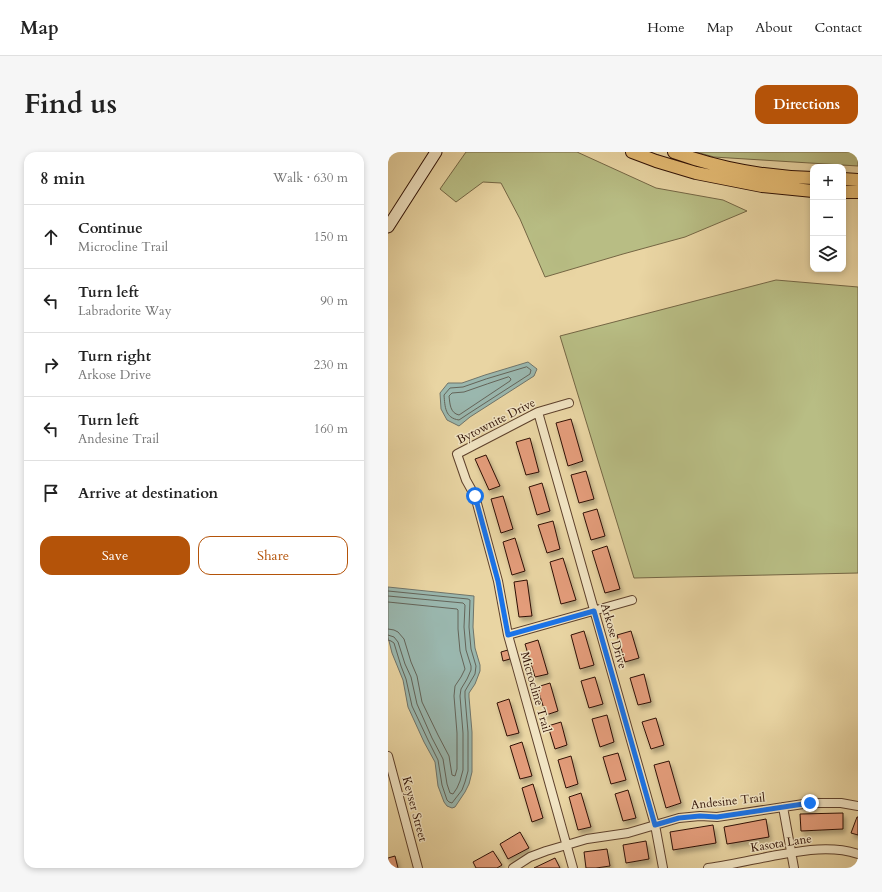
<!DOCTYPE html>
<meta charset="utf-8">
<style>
body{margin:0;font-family:Cardo,serif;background:#f6f6f6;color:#222}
.controls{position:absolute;right:12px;top:12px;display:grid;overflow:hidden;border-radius:8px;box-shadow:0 2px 6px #0003}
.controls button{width:36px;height:36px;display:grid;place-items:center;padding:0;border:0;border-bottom:1px solid #e0e0e0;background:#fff;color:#222;font:20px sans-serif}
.stop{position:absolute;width:12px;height:12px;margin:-9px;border:3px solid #1a73e8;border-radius:50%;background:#fff}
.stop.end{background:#1a73e8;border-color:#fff;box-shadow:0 1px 4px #0008}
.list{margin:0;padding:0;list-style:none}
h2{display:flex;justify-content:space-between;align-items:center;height:52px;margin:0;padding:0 16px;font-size:17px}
h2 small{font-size:13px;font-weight:400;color:#767676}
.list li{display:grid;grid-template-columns:26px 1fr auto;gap:12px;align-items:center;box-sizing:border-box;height:64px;padding:0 16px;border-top:1px solid #e0e0e0}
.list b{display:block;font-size:15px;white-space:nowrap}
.list p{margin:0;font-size:13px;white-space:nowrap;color:#767676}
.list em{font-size:13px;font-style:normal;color:#767676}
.actions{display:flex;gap:8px;padding:12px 16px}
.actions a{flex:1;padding:9px 0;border:1px solid #b45309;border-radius:12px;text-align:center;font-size:14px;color:#b45309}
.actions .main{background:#b45309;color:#fff}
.icon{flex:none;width:22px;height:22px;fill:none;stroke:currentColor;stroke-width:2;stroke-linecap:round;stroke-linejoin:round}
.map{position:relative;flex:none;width:470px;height:716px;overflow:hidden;border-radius:12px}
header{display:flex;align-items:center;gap:24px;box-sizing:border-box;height:56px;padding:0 20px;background:#fff;border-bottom:1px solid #e0e0e0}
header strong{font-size:19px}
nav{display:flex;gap:22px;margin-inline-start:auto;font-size:14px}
.intro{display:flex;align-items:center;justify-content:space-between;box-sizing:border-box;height:96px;padding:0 24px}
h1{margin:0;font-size:28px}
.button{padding:10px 18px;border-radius:12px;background:#b45309;color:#fff;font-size:14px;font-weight:700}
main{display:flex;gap:24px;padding:0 24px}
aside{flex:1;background:#fff;border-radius:12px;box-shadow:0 2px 6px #0003}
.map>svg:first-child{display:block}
.green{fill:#b8bd84;stroke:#746644}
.water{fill:#9ab7ae;stroke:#6f746a}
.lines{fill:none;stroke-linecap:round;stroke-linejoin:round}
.shore{stroke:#646459;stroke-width:1}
.building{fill:#e39c7a;stroke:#2f1004;filter:url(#shadow)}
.minor-casing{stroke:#5e412c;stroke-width:10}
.secondary-casing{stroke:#2f1004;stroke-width:13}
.primary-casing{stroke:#2f1004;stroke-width:14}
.minor{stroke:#f1e4c3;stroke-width:8}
.secondary{stroke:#f1e4c3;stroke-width:11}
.primary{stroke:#e4ba72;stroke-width:12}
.route{stroke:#1a73e8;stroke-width:5}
.labels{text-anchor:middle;stroke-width:3;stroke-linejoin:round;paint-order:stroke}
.street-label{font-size:12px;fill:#2f1004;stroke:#f1e4c3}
</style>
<header>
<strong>Map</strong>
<nav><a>Home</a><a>Map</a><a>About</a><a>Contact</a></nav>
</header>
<div class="intro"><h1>Find us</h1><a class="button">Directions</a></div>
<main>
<aside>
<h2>8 min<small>Walk · 630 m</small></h2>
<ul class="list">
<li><svg class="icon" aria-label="ahead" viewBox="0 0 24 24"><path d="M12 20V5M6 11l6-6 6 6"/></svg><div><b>Continue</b><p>Microcline Trail</p></div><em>150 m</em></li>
<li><svg class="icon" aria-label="left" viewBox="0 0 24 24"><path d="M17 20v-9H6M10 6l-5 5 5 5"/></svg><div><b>Turn left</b><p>Labradorite Way</p></div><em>90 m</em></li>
<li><svg class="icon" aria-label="right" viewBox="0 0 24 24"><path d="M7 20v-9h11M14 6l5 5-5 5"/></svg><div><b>Turn right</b><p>Arkose Drive</p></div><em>230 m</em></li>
<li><svg class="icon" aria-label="left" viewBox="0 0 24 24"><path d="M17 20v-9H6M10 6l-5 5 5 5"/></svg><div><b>Turn left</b><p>Andesine Trail</p></div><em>160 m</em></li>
<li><svg class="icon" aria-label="arrive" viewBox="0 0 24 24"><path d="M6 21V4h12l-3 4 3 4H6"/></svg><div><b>Arrive at destination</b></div></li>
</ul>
<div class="actions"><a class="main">Save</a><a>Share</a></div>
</aside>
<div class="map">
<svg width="470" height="716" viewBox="0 0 470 716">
<defs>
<filter id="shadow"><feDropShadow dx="2.5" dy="4" stdDeviation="2" flood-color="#0004"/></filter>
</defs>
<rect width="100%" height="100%" fill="#e9d5a3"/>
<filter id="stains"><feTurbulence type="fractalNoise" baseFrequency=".005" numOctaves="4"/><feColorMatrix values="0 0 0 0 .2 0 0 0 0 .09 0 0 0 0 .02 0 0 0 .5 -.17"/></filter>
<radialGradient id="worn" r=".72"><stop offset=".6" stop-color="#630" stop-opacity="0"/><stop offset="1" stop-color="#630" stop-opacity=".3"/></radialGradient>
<path class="green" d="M78,0H189L268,36L335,48L359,59L297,85L235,102L157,125L132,67L113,31L95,30L68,50L52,37Z
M308,0H470V14L326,5Z
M388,128L470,135V421L246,426L172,184Z"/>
<path class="water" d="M140,210L149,217L146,224L82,265L71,274L59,268L53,257L52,241L60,231H74L97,223Z
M0,435L86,444L85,475L87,496L92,513V519L87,532L81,541V545L84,580V620L81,632L77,640L67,655L64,656L59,654L56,650L50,634L47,610L36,590L20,555L15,528L4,501L0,485Z"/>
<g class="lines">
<path class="shore" d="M139,215L143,218L142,222L80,262L71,268C57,266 57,255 56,243L62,236L75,235L98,227Z
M121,225L123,227L122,229L71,263C62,261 62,252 61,244L64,241L76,240L99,232Z
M0,439L80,447L82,448L81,475L83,497L88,514L87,522L77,539V545L80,580V619L77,630L74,638L64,651L61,650L59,648L54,633L50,608L40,588L24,554L18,527L13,514L6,491L3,489L0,488
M0,444L75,451L77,453L76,475L78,498L83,514V518L79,527L73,537L72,544L75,581V618L72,629L69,636L65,642L62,641L59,632L55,607L44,586L29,552L23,525L17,512L10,490L6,485L0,483
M0,450L69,457L70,458V477L72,499L77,517L73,525L67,534L66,544L69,581V617L67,624L64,623L61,604L50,583L34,550L29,524L23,510L16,487L10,480L6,478L0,477"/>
</g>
<path class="building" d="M183,267L195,309L180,314L168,271Z
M142,286L151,320L138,323L128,290Z
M98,303L112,334L101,338L87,307Z
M198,319L206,347L191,351L183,323Z
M154,331L162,359L149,363L141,335Z
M115,344L125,377L113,381L103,347Z
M209,357L217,384L203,388L195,361Z
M165,369L172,397L159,401L150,373Z
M127,386L137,419L124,423L115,390Z
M219,394L232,437L217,441L204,399Z
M175,406L188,448L173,452L162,410Z
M139,428L144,464L131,465L126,430Z
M196,479L206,513L192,517L183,483Z
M243,479L251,506L237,510L229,483Z
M150,488L160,522L147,525L137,492Z
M120,498L122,507L115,509L113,500Z
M256,522L263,550L250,553L242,526Z
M207,525L215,552L201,556L193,529Z
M162,531L170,559L158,563L149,535Z
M121,547L131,581L119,584L109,551Z
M219,563L226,590L212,595L204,567Z
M268,566L276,593L263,597L254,570Z
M173,570L179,593L167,597L160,574Z
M134,590L144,624L132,627L122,594Z
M230,601L238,628L223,632L215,605Z
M183,604L190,632L178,636L170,608Z
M281,609L293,651L278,656L266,613Z
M145,632L155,666L144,670L134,636Z
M240,638L248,666L235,669L227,642Z
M193,641L203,675L190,678L181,645Z
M455,661V677L413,679L412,662Z
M469,665H470V683L463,681Z
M378,667L381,685L339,692L336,675Z
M325,673L328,691L285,698L282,680Z
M132,680L141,696L120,707L112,692Z
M258,689L261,707L238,711L235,693Z
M219,697L222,714L208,716H198L196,700Z
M105,699L114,713L109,716H88L85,710Z
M7,704L10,716H0V706Z
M167,706L172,716H146Z"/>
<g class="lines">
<g class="minor-casing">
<path id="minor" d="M181,251L150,260L69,302L78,328L87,344L110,429L120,483L185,716
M150,260L267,673L275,716
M120,483L244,448
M0,604L30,716
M395,655L406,716
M125,716L142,705L158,699L199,687L240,681L291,666L312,664L329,665L422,651H453L470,654
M320,716C342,713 363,708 384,704C413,699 442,693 470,702"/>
</g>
<g class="secondary-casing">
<path id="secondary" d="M0,75L48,0"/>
</g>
<g class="primary-casing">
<path id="primary" d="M244,0L268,9L308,21L374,34L425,39
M286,0C330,16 379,25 425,26
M455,27L470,28
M455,40H470"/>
</g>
<use href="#minor" class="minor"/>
<use href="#secondary" class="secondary"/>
<use href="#primary" class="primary"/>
</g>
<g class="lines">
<path class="route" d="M87,344L110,429L120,483L206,459L267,673L291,666L312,664L329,665L422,651"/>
</g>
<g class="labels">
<g class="street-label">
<text transform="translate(108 269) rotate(-27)" y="4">Bytownite Drive</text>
<text transform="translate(226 484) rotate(74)" y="4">Arkose Drive</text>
<text transform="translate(148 540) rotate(74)" y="4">Microcline Trail</text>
<text transform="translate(340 649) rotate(-6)" y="4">Andesine Trail</text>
<text transform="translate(27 657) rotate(75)" y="4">Keyser Street</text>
<text transform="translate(393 691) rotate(-9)" y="4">Kasota Lane</text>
</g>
</g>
<rect width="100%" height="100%" filter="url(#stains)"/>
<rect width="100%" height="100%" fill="url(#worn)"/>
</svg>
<div class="controls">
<button>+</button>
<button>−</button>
<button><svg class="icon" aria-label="layers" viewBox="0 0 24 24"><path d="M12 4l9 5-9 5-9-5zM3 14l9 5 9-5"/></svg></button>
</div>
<div class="stop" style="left:87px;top:344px"></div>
<div class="stop end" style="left:422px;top:651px"></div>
</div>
</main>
